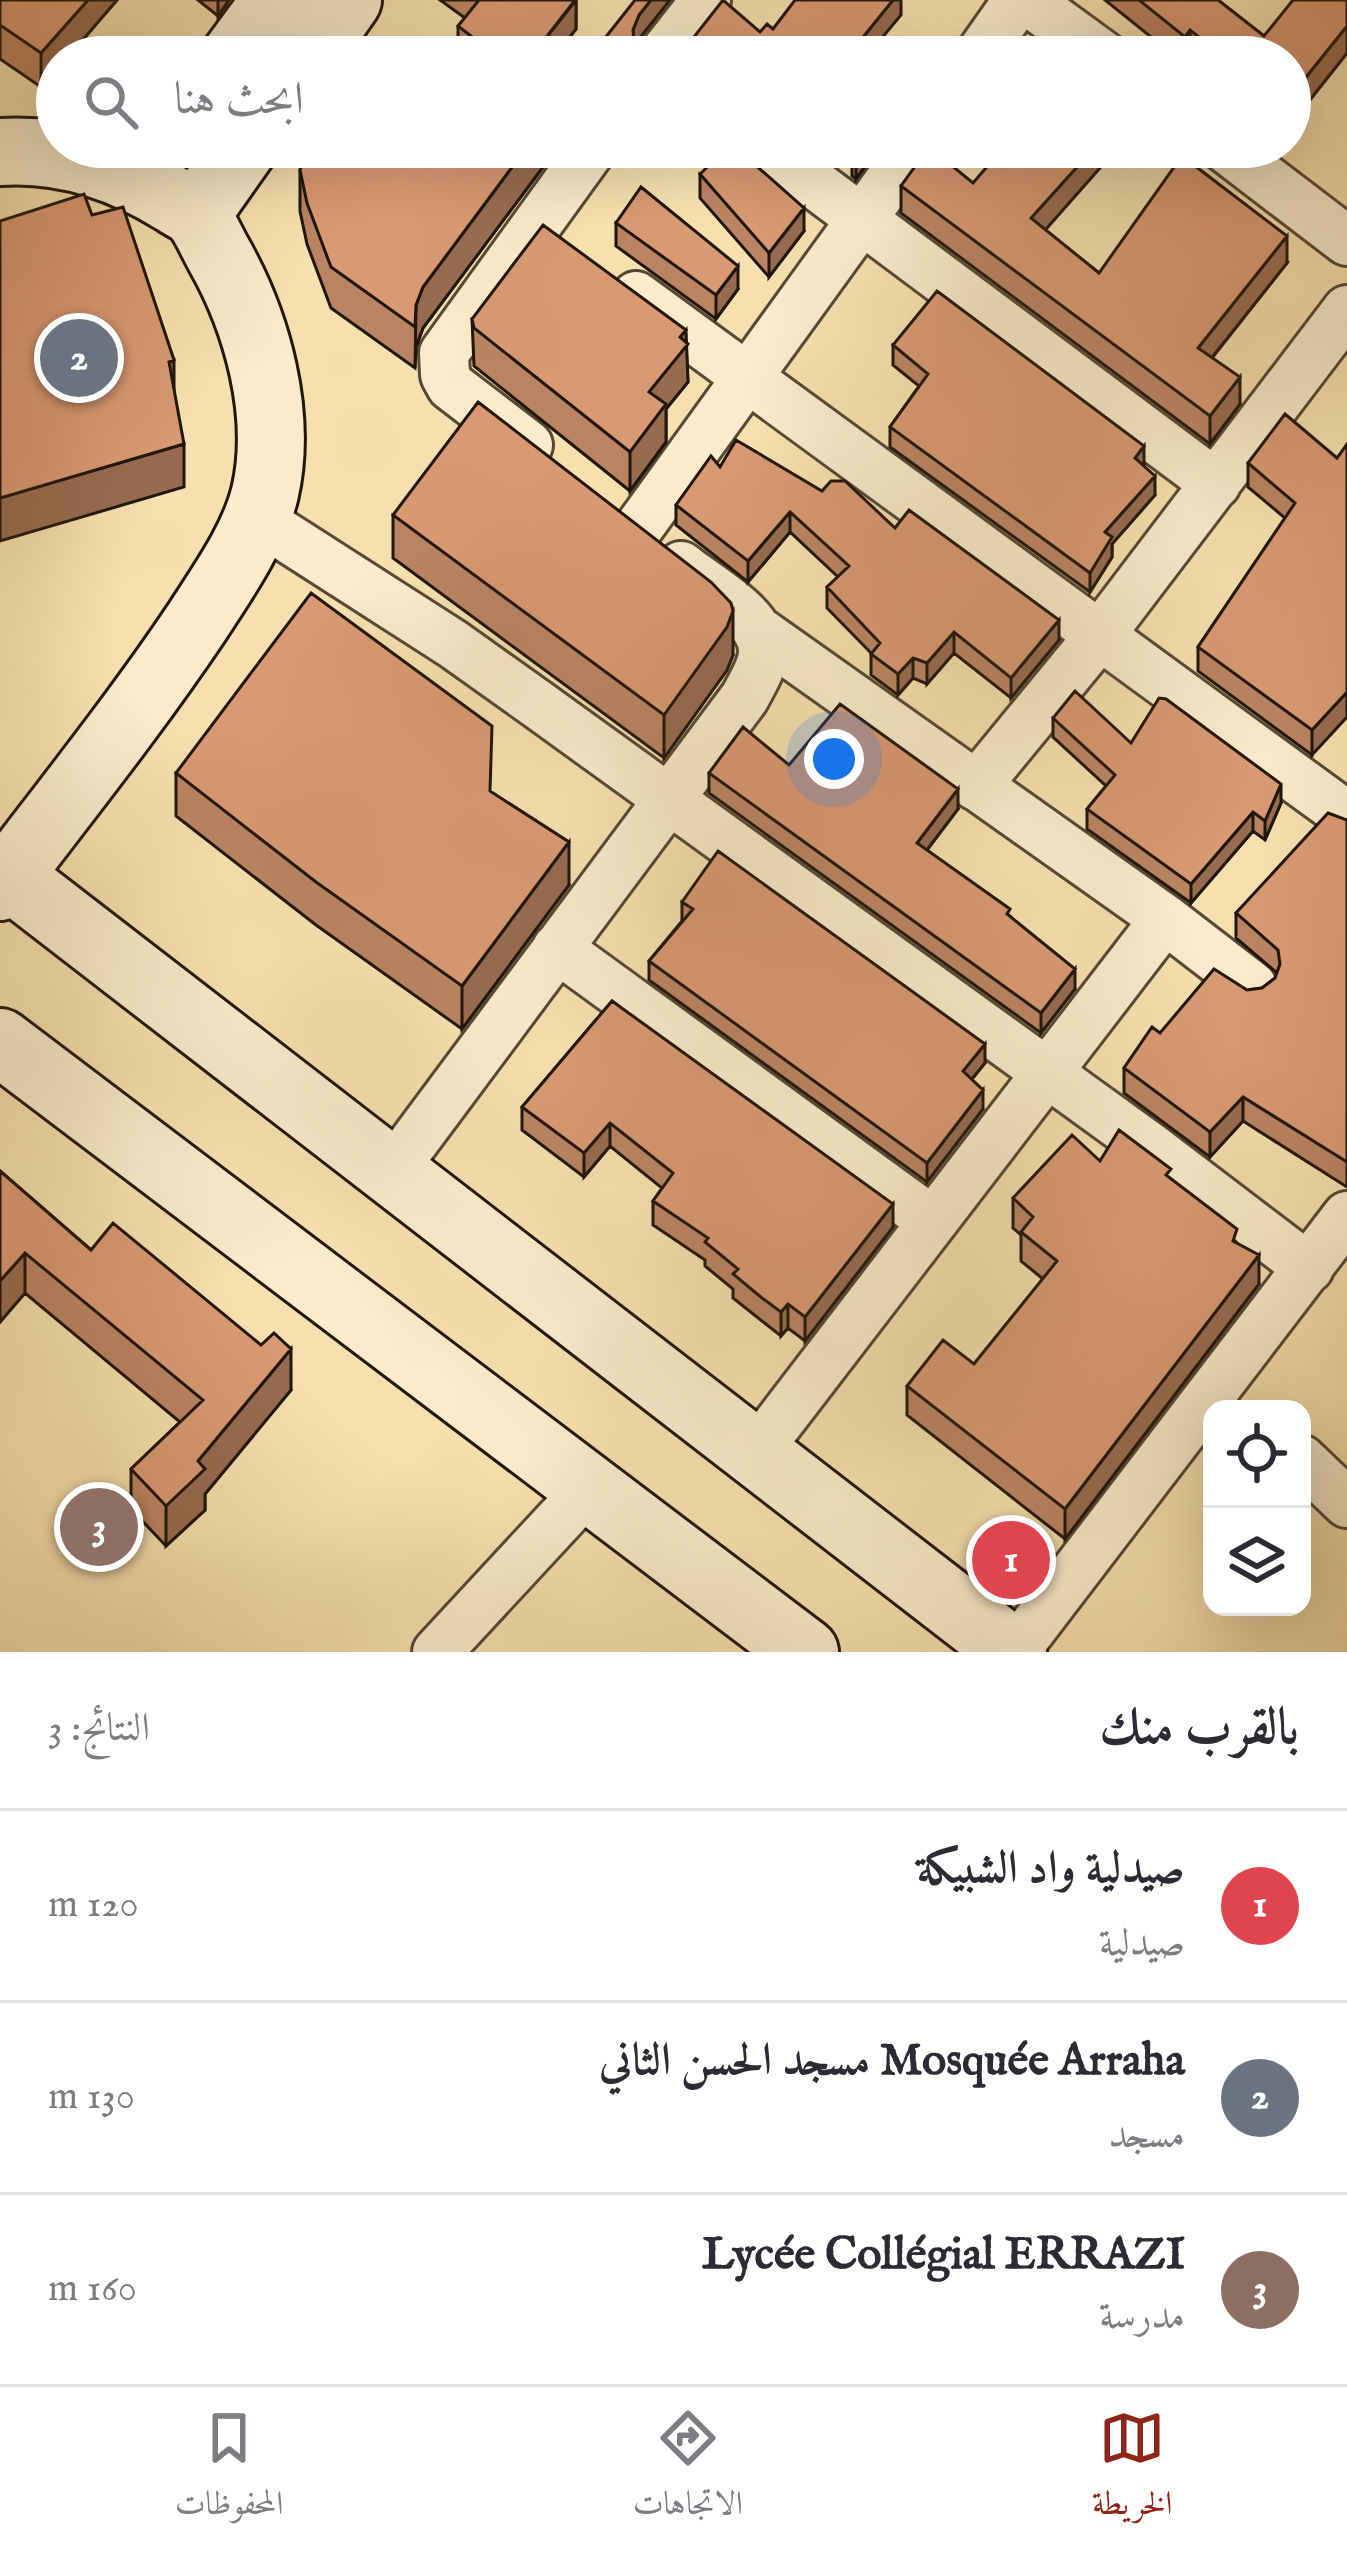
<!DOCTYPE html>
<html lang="ar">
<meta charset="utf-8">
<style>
body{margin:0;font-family:"IM FELL English",Amiri,serif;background:#f2f2f3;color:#2b2b33;direction:rtl}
.controls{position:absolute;right:36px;bottom:36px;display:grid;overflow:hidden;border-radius:24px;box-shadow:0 12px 48px #0002}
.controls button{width:108px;height:108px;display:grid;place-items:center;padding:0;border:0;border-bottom:3px solid #e1e1e2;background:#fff;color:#2b2b33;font:60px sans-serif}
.you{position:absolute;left:834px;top:759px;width:42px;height:42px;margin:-30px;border:9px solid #fff;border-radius:50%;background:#1a73e8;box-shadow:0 0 0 18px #1a73e833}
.badge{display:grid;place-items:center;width:78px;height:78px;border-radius:50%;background:#8f2418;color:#fff;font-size:39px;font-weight:700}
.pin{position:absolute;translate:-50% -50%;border:6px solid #fff;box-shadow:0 3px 12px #0006}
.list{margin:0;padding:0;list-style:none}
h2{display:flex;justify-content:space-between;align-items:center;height:156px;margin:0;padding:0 48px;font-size:51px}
h2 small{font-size:39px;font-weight:400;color:#7c7c81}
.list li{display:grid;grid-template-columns:78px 1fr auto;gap:36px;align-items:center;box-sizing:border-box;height:192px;padding:0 48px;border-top:3px solid #e1e1e2}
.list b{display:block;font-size:45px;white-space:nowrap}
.list p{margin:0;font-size:39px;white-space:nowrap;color:#7c7c81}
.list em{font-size:39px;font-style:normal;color:#7c7c81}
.icon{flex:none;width:66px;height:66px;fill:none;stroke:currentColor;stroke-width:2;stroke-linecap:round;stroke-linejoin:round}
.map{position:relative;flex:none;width:1347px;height:1652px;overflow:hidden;direction:ltr}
.search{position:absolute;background:#fff;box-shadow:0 12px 48px #0002;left:36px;right:36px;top:36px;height:132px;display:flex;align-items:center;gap:30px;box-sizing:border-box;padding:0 42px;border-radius:66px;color:#7c7c81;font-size:45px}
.sheet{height:732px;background:#fff}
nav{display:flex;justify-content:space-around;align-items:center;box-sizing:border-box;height:168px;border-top:3px solid #e1e1e2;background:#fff;font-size:33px;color:#7c7c81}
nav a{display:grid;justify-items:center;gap:6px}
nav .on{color:#8f2418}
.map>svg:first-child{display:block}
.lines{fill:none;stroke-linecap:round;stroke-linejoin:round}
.street-casing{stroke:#564834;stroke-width:54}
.secondary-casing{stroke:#21160b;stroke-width:72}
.street{stroke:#f9ebcb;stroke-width:48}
.secondary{stroke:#f9ebcb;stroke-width:66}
.wall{fill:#ba8463;stroke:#21160b;stroke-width:3}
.shaded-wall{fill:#976b50;stroke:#21160b;stroke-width:3}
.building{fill:#d89973;stroke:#21160b;stroke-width:3}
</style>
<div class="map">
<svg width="1347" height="1652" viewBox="0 0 1347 1652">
<rect width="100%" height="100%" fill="#f6e0af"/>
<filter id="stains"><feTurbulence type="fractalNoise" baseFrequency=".00167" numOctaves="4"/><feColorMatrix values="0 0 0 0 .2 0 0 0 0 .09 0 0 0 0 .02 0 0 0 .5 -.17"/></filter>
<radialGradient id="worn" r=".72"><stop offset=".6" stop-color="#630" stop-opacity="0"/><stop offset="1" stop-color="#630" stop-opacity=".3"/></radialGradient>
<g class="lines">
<g class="street-casing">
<path id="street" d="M1027,0L1105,57
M661,57L706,0
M978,57L1018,0
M765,147L1216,484
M1224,147L1347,241
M636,296L1347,816
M528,445L451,386L445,375L444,353L593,147
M255,517L453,644L540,706L1154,1150L1309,1268
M637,530L914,147
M757,630L1165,919L1252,986
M976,786L1100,635L1347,310
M557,948L931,1220
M392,1171L745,697C752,683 762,669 763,653C765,616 706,587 681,566
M756,1452L1165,919
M1302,1460L1347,1503
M437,1652L589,1488
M1014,1652L1347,1216"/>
</g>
<g class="secondary-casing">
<path id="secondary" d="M234,57L276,0
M308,57L348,0
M0,152C63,148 120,167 173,200C180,205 190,209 196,215C205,225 212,243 219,255C257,322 283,414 265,493C254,539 222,583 197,622C136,713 67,799 0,887
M196,215L244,147
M0,869L1013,1652
M0,1042L805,1652"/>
</g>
<use href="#street" class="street"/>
<use href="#secondary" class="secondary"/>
</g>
<path class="wall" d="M0,0H117L68,57H57V69L41,87L0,59Z
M198,0H229L218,16Z
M440,0H576V29L554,57H460L458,56V26L465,18Z
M1105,0H1218L1264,36L1347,0V53L1290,125V57H1176Z
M465,147H558L423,328L416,347L415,368L331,308L307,244L300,211V170L458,155Z
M855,147H879L856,179L852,176V152Z
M1114,147V152L1045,230L1099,273L1287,263L1212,358L1240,404L1210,444L901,213V186L973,183Z
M700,174L804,231L769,277L700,198Z
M616,223L738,289L716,319L616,246Z
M472,319L686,343L688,382L666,409V442L630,491L474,366Z
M893,345L1144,466L1155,495L1112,544V557L1090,592L890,447V427L919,386L893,365Z
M1337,458L1312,755L1198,671V647L1285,518L1248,487V463Z
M720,467L822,491L895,528L1059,640L1011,698L954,653L927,684L913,678L898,695L871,675V653L827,608V587L838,577L790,532L748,582L676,525V505Z
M393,515L733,655L727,670L664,758L393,558Z
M1053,718L1131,743L1281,803L1265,840L1253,831L1191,903L1087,829V809L1106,786L1053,737Z
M789,765L958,809L927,850L1010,916L1075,989L1041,1033L709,793V773Z
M176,773L569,885L462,1029L316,925L176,816Z
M1345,820H1347V1187L1243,1121L1210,1157L1124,1093V1068L1160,1033L1247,990L1262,988L1275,978L1277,973L1236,938V913Z
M682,902L985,1063L972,1079L983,1109L927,1182L649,980V961L682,921Z
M612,1001L893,1227L805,1341L788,1328L781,1336L762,1321L733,1298V1289L705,1266V1260L653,1225V1201L662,1188L610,1146L584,1177L522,1130V1107Z
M1100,1161L1171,1179L1237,1243L1259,1284L1065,1539L907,1415V1386L974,1364L1043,1279L1021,1261V1235L1013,1228V1198Z
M0,1171L91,1250L291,1390L205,1494V1510L166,1546L131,1509V1469L180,1422L25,1293L0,1322Z"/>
<path class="shaded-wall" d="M88,0H117L68,57H57V69L41,87V53Z
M218,0H229L218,16Z
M576,0V29L554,57H531Z
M651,0H670L639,39L633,54V30L639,15Z
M893,0H901V15L866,57H847Z
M1347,26V53L1290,125V97Z
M1190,30V57H1185V37Z
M527,147H558L423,328L416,347L415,368L416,305L423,287Z
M862,147H879L856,179V156Z
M1095,147H1114V152L1031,246V218Z
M804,208V231L769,277V253Z
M1287,236V263L1198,375V348Z
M738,266V289L716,319V295Z
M686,330L688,382L666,409V442L630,491V452L649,392L680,337Z
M174,360V403L169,362Z
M1240,377V404L1210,444V416Z
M184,444V487L0,541V498Z
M1144,446V466L1135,458Z
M1155,476V495L1112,544V557L1090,592V573L1105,532Z
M790,512V532L748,582V561Z
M733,611V655L727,670L664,758V715Z
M1059,620V640L1011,698V678Z
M954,632V653L927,684V663Z
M913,658V678L898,695V674Z
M1347,692V717L1312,755V730Z
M1281,784V803L1265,840V821Z
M958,789V809L917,863V843Z
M1253,812V831L1191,903V884Z
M569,842V885L462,1029V986Z
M1075,969V989L1041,1033V1013Z
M985,1044V1063L963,1090V1071Z
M983,1090V1109L927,1182V1163Z
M1243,1097V1121L1210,1157V1132Z
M610,1123V1146L584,1177V1153Z
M893,1204V1227L805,1341V1317Z
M25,1253V1293L0,1322V1281Z
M1259,1255V1284L1065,1539V1509Z
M788,1304V1328L781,1336V1312Z
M291,1349V1390L205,1494V1510L166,1546V1506L198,1461Z"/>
<path class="building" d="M0,0H88L41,53L0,25Z
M479,0H575L531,57H498L458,26Z
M635,0H651L639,15L633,30L634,42L643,54L648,57H598L594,52Z
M723,0L760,32L767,24L773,29L795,0H893L847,57H825L816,51L810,57H707L699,50L691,57H674L683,51Z
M1139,0H1218L1264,36L1293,0H1347V26L1290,97V57H1224L1190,30L1185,37Z
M308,147H446L458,155L465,147H527L423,287L416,305L415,327L331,267L307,203L300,170Z
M728,147H735L804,208L769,253L700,174Z
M929,147L973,183L1004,147H1095L1031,218L1099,273L1182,156L1287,236L1198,348L1240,377L1210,416L901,186Z
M641,187L738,266L716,295L616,223Z
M84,194L92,215L123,207L174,360L169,362L184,444L0,498V221Z
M543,225L686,330L680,337L688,344L649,392L666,404L630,452L474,328L472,319Z
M937,291L1144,446L1135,458L1155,476L1105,532L1112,537L1090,573L890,427L928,374L893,345Z
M478,402L711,582L731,603L733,611L727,627L664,715L393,515Z
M1285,414L1337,458L1347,444V692L1312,730L1198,647L1295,503L1248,463Z
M736,440L822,491L831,481H845L895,528L909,510L1059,620L1011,678L954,632L927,663L913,658L898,674L871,654L880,643L827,587L849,566L790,512L748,561L676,505L711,456L720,467Z
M311,593L492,726L490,791L569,842L462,986L316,882L176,773Z
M1075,691L1131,743L1159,698L1166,699L1281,784L1265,821L1253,812L1191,884L1087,809L1115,775L1053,718Z
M840,704L958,789L917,843L1010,909L1007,914L1075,969L1041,1013L709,773L743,727L789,765Z
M1328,813L1347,820V1162L1243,1097L1210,1132L1124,1068L1152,1027L1160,1033L1214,969L1247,990L1262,988L1275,978L1280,964L1278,950L1236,913Z
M718,851L985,1044L963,1071L983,1090L927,1163L649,961L693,909L682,902Z
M612,1001L893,1204L805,1317L788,1304L781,1312L762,1298L733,1274L738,1269L705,1242L708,1238L653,1201L673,1173L610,1123L584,1153L522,1107Z
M1119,1130L1171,1169L1166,1175L1237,1229L1233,1241L1259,1255L1065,1509L907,1386L943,1340L974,1364L1057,1261L1021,1232L1033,1217L1013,1198L1072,1135L1100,1161Z
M0,1171L91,1250L113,1223L261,1345L274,1333L291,1349L198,1461L205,1469L166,1506L131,1469L203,1400L25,1253L0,1281Z"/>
<rect width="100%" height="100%" filter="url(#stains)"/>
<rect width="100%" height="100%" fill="url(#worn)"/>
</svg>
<div class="controls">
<button><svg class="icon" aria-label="locate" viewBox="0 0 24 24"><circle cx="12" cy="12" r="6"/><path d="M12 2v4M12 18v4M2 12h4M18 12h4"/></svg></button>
<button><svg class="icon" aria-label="layers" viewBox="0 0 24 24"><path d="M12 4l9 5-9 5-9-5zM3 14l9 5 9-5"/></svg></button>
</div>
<div class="you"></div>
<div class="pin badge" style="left:1011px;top:1560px;background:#e0444e">1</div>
<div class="pin badge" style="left:79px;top:358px;background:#6b7280">2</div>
<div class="pin badge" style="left:99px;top:1527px;background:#8d6e63">3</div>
<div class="search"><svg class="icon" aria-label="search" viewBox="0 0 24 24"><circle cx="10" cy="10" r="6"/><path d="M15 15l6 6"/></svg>ابحث هنا</div>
</div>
<section class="sheet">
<h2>بالقرب منك<small>النتائج: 3</small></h2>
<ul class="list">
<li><span class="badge" style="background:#e0444e">1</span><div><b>صيدلية واد الشبيكة</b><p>صيدلية</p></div><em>120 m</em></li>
<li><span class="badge" style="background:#6b7280">2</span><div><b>Mosquée Arraha مسجد الحسن الثاني</b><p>مسجد</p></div><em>130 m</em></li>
<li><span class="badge" style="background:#8d6e63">3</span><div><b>Lycée Collégial ERRAZI</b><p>مدرسة</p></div><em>160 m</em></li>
</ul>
</section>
<nav>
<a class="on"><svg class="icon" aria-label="map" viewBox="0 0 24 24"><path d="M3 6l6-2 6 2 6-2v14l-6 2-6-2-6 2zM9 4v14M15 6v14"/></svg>الخريطة</a>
<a><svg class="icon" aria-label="directions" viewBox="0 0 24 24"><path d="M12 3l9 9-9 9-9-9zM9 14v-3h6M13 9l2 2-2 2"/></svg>الاتجاهات</a>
<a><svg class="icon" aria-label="saved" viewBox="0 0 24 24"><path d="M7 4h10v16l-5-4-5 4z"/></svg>المحفوظات</a>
</nav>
